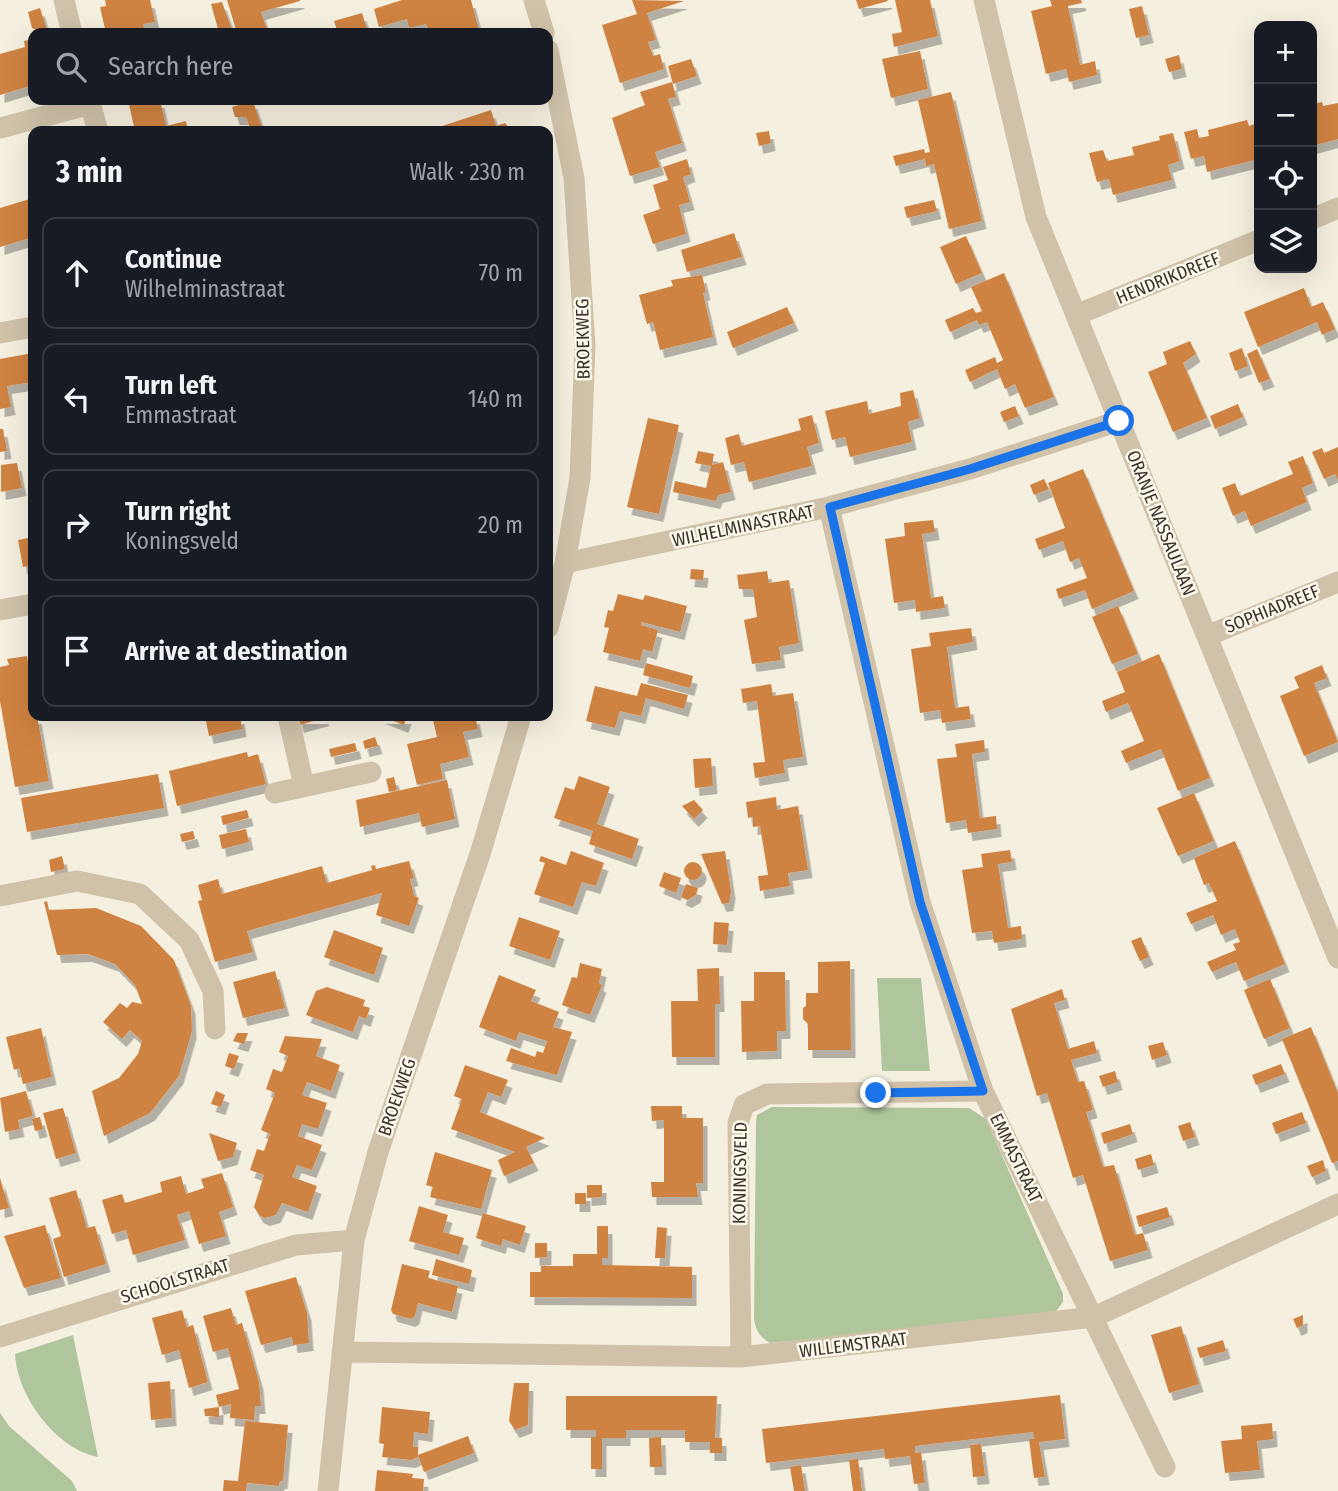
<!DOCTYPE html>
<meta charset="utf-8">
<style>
body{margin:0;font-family:"Fira Sans Condensed",sans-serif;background:#242831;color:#f1f3f6}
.controls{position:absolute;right:21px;top:21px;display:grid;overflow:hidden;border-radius:14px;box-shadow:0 7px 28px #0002}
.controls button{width:63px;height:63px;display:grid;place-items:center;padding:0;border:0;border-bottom:2px solid #363941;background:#171b24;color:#f1f3f6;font:35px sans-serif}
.stop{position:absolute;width:21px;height:21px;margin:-16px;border:5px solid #1a73e8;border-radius:50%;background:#fff}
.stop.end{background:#1a73e8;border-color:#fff;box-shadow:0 2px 7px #0008}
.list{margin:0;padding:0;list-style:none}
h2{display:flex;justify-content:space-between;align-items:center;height:91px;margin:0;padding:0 28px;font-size:30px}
h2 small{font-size:23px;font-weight:400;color:#9ea1a6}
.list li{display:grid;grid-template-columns:46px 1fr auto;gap:21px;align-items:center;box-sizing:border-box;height:112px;margin:0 14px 14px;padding:0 14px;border:2px solid #363941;border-radius:14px}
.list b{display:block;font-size:26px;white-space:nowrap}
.list p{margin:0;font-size:23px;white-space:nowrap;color:#9ea1a6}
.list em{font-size:23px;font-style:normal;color:#9ea1a6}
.icon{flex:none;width:38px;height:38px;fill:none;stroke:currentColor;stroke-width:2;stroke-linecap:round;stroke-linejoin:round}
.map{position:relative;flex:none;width:1338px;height:1491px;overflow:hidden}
.search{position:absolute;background:#171b24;box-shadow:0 7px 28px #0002;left:28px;top:28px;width:525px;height:77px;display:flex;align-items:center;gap:18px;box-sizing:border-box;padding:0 24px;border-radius:14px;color:#9ea1a6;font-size:26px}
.panel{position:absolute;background:#171b24;box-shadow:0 7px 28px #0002;left:28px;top:126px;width:525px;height:595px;border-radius:14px}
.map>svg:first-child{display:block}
.green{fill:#afc69d}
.building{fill:#cf8342;filter:url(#shadow)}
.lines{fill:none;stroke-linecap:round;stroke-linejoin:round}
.minor{stroke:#cfc2a9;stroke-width:21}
.route{stroke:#1a73e8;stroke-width:9}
.labels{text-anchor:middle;stroke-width:5;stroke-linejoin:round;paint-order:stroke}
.street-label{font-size:18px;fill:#3b332a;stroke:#fcf8ec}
</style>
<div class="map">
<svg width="1338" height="1491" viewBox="0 0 1338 1491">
<defs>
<filter id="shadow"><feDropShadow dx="4.5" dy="8" stdDeviation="0" flood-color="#0004"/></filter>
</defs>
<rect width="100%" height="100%" fill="#f5efdf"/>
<path class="green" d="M877,978H921L930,1071H882Z
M772,1107L969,1108L986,1119L1063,1294V1302L1054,1314L770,1343C759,1336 756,1331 754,1319L756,1122L757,1115Z
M73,1335L98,1457C56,1449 17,1396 15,1354Z
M0,1413L9,1426L72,1481L77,1491H0Z"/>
<path class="building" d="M105,0H150L155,22L143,24L145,33H106L100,7L106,6Z
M227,0H300V1L261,12L268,33H237Z
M402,0H471L479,30L429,33L426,24L409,28L407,19L379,27L374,9Z
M632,0L684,1L647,13L656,40L648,42L653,56L660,54L664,69L620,83L602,25L637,14Z
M856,0H887L888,1L859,9Z
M895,0H930L938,36L894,47L892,34L902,32Z
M1050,0H1081L1082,3L1068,6L1074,34L1080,65L1095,61L1097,75L1069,82L1066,69L1046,74L1031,11L1052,6Z
M222,2L233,33H206L218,29L211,4Z
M1142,6L1149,35L1136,38L1129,9Z
M40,8L47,30L39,32L32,28L28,12Z
M362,13L368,32L338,33L334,21Z
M33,39V85L0,95V54L25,47L24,41Z
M920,51L928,89L891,98L882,59Z
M1179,55L1182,69L1169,72L1165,59Z
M691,59L697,76L673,84L668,66Z
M672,82L676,97L668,99L682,143L655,152L660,167L630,176L612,118L645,105L640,92Z
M951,92L982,221L949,229L934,164L926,166L925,159L896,166L893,156L924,149L925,153L930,152L918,100Z
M128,100H160L166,126L186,121L188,131H135Z
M253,101L261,125L262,131H251L246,117H235L232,107Z
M1322,102L1323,106L1338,103V139L1312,146V104Z
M491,110L496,126L505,123L512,131H427Z
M1259,111V159L1207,172L1204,156L1191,159L1184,132L1197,129L1199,138L1209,136L1208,130L1247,120L1249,126L1255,124V112Z
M769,131L771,143L759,146L756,133Z
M1173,133L1180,161L1168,165L1172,180L1113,195L1109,179L1097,182L1089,153L1103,150L1107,161L1134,155L1132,147L1160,140L1159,136Z
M687,159L691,174L683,177L690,202L679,205L686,234L653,244L643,215L660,209L653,185L668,180L663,167Z
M33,198V237L0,247V208Z
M934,200L937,211L907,218L904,207Z
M734,233L742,257L687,272L681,250Z
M966,236L982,273L956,284L940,247Z
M1004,273L1054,397L1025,408L1015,384L1005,389L997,369L970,382L965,370L995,357L997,363L1003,360L987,322L979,325L977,320L950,332L945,320L973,308L976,313L982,311L971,287Z
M702,275L706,292L703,293L713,337L660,350L653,322L647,324L639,295L673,286L671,280Z
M1304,288L1311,307L1323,302L1335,329L1322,335L1317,322L1258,347L1244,312Z
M787,307L794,323L733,348L727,332Z
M1190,341L1196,354L1183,363L1207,418L1173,432L1148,372L1167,364L1163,352Z
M1242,348L1248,366L1235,371L1229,353Z
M1257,349L1270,379L1259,383L1247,354Z
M33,353V382L7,386L11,407L0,409V359Z
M913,390L920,418L908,422L912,442L850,457L845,437L832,440L825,411L867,401L869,414L901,406L900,393Z
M1238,404L1243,417L1215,429L1210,416Z
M1015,406L1019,416L1004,422L1000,412Z
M812,415L819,443L807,447L812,466L749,482L744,462L731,465L725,438L739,434L742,446L801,430L798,419Z
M648,418L679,425L659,514L627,507Z
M0,429H3L7,451L0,452Z
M1338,447V480L1335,474L1324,479L1312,452L1322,448L1324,453Z
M698,451L714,454L712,465L723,462L731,492L718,495L716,501L673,492L675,481L706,488L711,466L695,463Z
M1303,456L1313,483L1302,488L1307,502L1251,526L1245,511L1233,516L1222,488L1235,483L1240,496L1293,474L1288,462Z
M17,463L22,488L1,492V465Z
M1083,469L1134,591L1092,609L1085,590L1059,599L1056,589L1087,578L1079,558L1070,562L1063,541L1039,550L1035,539L1065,528L1048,483Z
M1044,479L1049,489L1034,495L1030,485Z
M933,520L935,532L922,534L931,598L943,596L945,608L916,612L915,600L894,603L885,539L905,536L904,523Z
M33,537V565L23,567L18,540Z
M691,569L704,570L703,580L690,579Z
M767,571L769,583L789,580L799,643L779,647L781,660L752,664L744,620L757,617L753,589H739L737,575Z
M618,594L643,600L645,595L687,606L680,632L642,622L641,625L658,630L652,652L643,649L640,661L603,652L609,628L604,627L608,610L613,611Z
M1118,606L1138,654L1112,664L1092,617Z
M971,628L973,642L947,647L955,708L969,706L971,719L942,723L940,710L920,713L911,649L931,646L929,633Z
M1159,654L1210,778L1178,791L1161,749L1126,763L1121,751L1144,741L1128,703L1106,712L1102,701L1125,692L1117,672Z
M27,656L33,692V716H37L49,781L15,787L0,701V667L9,665L7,659Z
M646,663L693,676L690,688L643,675Z
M1322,665L1327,678L1314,683L1338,742L1304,756L1280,696L1299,688L1294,677Z
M641,683L688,695L684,709L646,698L641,716L620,711L615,728L586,721L595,686L637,696Z
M771,684L773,696L793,693L803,757L783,760L785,773L755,778L753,763L765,762L757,701L743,703L741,689Z
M205,716H240L242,729L209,736Z
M297,716H324L325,718L299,725Z
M381,716H407L404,725Z
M432,716H475L478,729L463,732L469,757L440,764L443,779L417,785L407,744L437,737Z
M375,737L378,746L365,749L363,741Z
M984,740L985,752L972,754L980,818L996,816L997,829L968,833L966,820L946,823L937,759L957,757L955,744Z
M355,743L357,751L331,757L329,749Z
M247,752L248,757L258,754L266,784L177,806L169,771Z
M711,758L713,786L695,788L693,759Z
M158,774L164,808L27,832L21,798Z
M579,776L610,787L597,824L639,839L632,859L589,844L593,831L554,818L565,787L574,790Z
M394,777L397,790L389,792L386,779Z
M447,780L455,819L422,827L419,813L360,827L356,800Z
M1194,793L1214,841L1178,856L1157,808Z
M776,797L777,810L798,806L808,870L788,873L790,886L760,891L758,876L768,875L760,826L753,827V817L748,818L746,802Z
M694,800L703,810L694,819L682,806Z
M247,810L249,818L223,825L221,816Z
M246,829L249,842L222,849L219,835Z
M193,831L195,839L182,842L180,834Z
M1235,841L1285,964L1244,981L1236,962L1212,972L1207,962L1236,950L1233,944L1240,942L1235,929L1221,935L1213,915L1191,924L1186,913L1217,901L1209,883L1204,885L1194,858Z
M1010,850L1012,862L998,864L1008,928L1021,926L1022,939L994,943L992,931L972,933L962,870L983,867L981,854Z
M571,851L604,863L596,886L582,882L573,907L534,894L545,863L539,861L541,856L566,865Z
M725,851L731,891L729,903L722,904L701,854Z
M62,856L65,869L51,872L49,860Z
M409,861L414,878L410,879L414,896L419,898L409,926L376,915L382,893L247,931L253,952L215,962L198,901L202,900L198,885L218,879L222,894L322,866L327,883L372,870L371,866L375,865L376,869Z
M684 871a9 9 0 1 1 18 0a9 9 0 1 1-18 0Z
M664,872L681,878L676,893L659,886Z
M686,884L698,888L696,895L687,900L681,897Z
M47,901L49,910L96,908L141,926L174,960L191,1006L192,1031L179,1076L150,1113L104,1136L92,1091L119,1078L138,1054L142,1041L130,1030L122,1039L103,1022L120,1003L127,1008L132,1002L142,1004L135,985L115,964L88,954L57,955L44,902Z
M519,917L560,931L550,960L509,946Z
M714,922L729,923L727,945L713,944Z
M334,930L383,948L374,975L324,957Z
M1141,937L1149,957L1140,961L1131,941Z
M850,961L851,1050H808V1024L803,1019V1008L806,1006V993H818V962Z
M580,963L602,969L599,983L602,985L590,1015L562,1005L572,977L577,978Z
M719,968L720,1004H715V1057H672L671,1001H698L697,969Z
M275,971L285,1008L243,1018L233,982Z
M754,972H785L786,1031H777V1051L742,1052L741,1001H754Z
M499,975L536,990L531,1001L559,1012L553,1027L572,1032L557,1075L506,1061L511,1048L535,1057L537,1051L543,1053L547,1041L519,1032L516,1041L479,1027Z
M1270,979L1290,1028L1264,1039L1244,990Z
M327,987L365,1000L363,1006L370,1008L366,1019L359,1016L353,1032L306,1015L316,991Z
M1062,989L1065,1000L1054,1003L1068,1049L1094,1041L1097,1053L1071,1060L1078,1082L1084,1081L1093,1110L1086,1112L1103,1167L1114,1165L1135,1235L1143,1233L1148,1250L1110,1261L1083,1175L1073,1178L1047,1093L1037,1096L1011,1009Z
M1311,1027L1338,1093V1161L1332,1163L1282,1039Z
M41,1028L52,1077L23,1084L19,1068L14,1070L6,1037Z
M237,1033H248L244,1044L233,1041Z
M285,1036L322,1039L316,1056L340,1065L331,1091L307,1082L302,1095L327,1103L318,1129L302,1124L298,1136L322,1145L312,1170L297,1165L292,1177L317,1186L308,1212L282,1203L276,1215L265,1218L259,1215L254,1207L264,1175L250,1170L257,1149L264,1151L270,1134L261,1130L275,1093L266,1089L273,1069L282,1072L288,1056L279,1052Z
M1163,1042L1167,1055L1152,1060L1148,1046Z
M229,1053L239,1056L234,1069L225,1066Z
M1281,1064L1285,1074L1256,1085L1252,1075Z
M465,1065L508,1080L501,1097L488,1092L480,1112L545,1138L526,1147L534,1163L504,1176L498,1160L515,1152L451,1129L462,1099L454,1096Z
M1115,1071L1118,1082L1103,1087L1099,1076Z
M26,1091L33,1116L18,1120L20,1129L5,1132L0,1098Z
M216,1091L225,1095L221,1107L211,1104Z
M651,1106H682V1118H703V1183H696L698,1197H652L651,1182H664V1120L652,1121Z
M63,1108L76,1153L56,1159L43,1113Z
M1302,1112L1306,1123L1276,1134L1272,1123Z
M40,1117L43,1129L35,1131L32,1119Z
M1190,1122L1195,1137L1183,1141L1178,1126Z
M1130,1124L1133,1134L1104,1144L1101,1133Z
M209,1133L237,1143L233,1157L218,1161Z
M435,1152L492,1170L481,1209L430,1197L433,1187L426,1185Z
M1151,1154L1154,1165L1138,1170L1135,1159Z
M1323,1160L1326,1171L1312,1177L1307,1166Z
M222,1173L233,1207L219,1212L226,1236L199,1244L189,1211L177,1215L185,1240L133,1255L126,1230L112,1234L102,1200L122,1194L125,1203L162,1192L160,1182L181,1176L186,1194L204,1188L201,1179Z
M0,1178L9,1208L0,1210Z
M587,1185H602V1197L587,1198Z
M76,1190L87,1228L95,1226L106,1264L64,1277L53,1239L61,1236L49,1198Z
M575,1193H586V1204H575Z
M419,1206L448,1215L443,1232L464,1238L459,1255L409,1241Z
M1167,1207L1170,1217L1139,1227L1136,1216Z
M483,1213L526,1226L520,1245L503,1239L501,1246L476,1238Z
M45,1225L61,1278L24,1288L4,1236Z
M597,1226H608V1258H602V1265L692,1267V1298L530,1297V1272H541V1266H573V1254H597Z
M657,1227L667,1228L665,1258H655Z
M535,1243H547V1257L535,1258Z
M436,1259L472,1270L469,1284L432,1275Z
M402,1264L430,1271L428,1278L458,1286L452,1312L418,1303L415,1316L411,1319L393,1314L391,1310Z
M296,1277L307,1313L309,1343L293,1345L292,1337L261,1345L245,1291Z
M231,1308L236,1325L242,1323L259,1382L261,1406H255L254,1420L230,1418L231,1404L219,1407V1417L205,1416L204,1409L219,1407L216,1395L239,1389L228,1348L213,1352L203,1316Z
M182,1310L187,1327L193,1325L208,1382L189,1388L179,1350L162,1355L152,1318Z
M1303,1315V1325L1297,1328L1293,1319Z
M1181,1326L1199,1384L1169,1393L1151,1335Z
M1223,1340L1226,1351L1200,1358L1197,1348Z
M170,1381L172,1418L151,1420L148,1383Z
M514,1383H529L528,1425L515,1430L509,1421Z
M1060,1395L1065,1439L1039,1442L1045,1477L1034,1478L1029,1439H1034L1033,1432L915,1446V1453L921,1452L925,1483L914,1484L910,1456L885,1459L884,1449L766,1463L762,1429Z
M566,1396H717L715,1438H722V1453H710V1442H685V1430H626V1438H602V1469H591V1437H596V1430H566Z
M382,1407L430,1412L428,1434L414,1432L413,1447H418V1457L411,1460L382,1457L384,1444L379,1443Z
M245,1421L288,1425L283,1481H280L279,1486L247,1483L246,1491H223L224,1480L238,1481Z
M1272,1423L1273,1439L1257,1441L1260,1470L1225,1473L1221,1441L1242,1439L1241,1426Z
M468,1436L474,1453L424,1472L418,1455Z
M661,1437L662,1467H650L649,1438Z
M981,1444L985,1476L973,1477L970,1445Z
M858,1459L862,1491H853L849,1460Z
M801,1465L805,1491H794L790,1467Z
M377,1470L413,1474L412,1478L424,1479L423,1491H375Z"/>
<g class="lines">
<path class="minor" d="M64,0L72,33
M534,0L544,33
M984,0L1036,217L1338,958
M548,50L574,178L585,345L580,478L565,563L548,628
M89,100L98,131
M0,128L91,104
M1312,219L1338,208
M1076,315L1259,240
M0,333L33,327
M829,507L920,902L983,1091L1165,1467
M565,563L829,507L970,469L1119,421
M0,610L33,604
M1207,636L1338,582
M288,716L304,786
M275,793L371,772
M0,896L77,881L140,894L189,940L213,991L215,1029
M0,1337L296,1245L354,1240
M342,1352L741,1357L1094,1317L1338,1204
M741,1357L738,1123L744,1105L767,1094L983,1091
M328,1491L354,1240L378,1152L481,851L521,716"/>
</g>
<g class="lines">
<path class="route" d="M876,1093L983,1091L920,902L830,507L970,469L1119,421"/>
</g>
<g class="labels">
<g class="street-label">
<text transform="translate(1168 278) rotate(-22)" y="6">HENDRIKDREEF</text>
<text transform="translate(583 339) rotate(-91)" y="6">BROEKWEG</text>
<text transform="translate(1161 523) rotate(68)" y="6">ORANJE NASSAULAAN</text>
<text transform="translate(743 526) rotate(-12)" y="6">WILHELMINASTRAAT</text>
<text transform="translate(1272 609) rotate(-22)" y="6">SOPHIADREEF</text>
<text transform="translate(397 1097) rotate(-71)" y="6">BROEKWEG</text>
<text transform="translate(1016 1158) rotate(64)" y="6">EMMASTRAAT</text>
<text transform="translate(740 1173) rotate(-89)" y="6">KONINGSVELD</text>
<text transform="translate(175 1281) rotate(-17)" y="6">SCHOOLSTRAAT</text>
<text transform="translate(853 1345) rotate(-7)" y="6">WILLEMSTRAAT</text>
</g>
</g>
</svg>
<div class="controls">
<button>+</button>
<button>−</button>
<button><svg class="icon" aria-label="locate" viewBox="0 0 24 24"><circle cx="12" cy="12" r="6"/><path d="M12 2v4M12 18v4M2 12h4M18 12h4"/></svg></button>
<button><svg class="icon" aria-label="layers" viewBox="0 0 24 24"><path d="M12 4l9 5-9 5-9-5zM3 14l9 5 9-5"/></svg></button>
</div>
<div class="stop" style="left:1119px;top:421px"></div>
<div class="stop end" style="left:876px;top:1093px"></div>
<div class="search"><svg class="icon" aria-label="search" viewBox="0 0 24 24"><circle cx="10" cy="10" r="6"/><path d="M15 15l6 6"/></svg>Search here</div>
<section class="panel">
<h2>3 min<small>Walk · 230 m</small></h2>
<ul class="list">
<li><svg class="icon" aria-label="ahead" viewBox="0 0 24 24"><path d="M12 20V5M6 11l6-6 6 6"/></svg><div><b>Continue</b><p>Wilhelminastraat</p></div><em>70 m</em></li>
<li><svg class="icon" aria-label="left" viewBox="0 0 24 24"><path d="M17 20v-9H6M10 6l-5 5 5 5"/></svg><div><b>Turn left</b><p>Emmastraat</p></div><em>140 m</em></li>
<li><svg class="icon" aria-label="right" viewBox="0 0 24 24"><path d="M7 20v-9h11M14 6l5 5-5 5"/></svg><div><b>Turn right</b><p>Koningsveld</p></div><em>20 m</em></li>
<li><svg class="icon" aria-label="arrive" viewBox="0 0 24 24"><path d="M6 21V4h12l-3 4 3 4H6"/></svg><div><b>Arrive at destination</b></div></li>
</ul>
</section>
</div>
